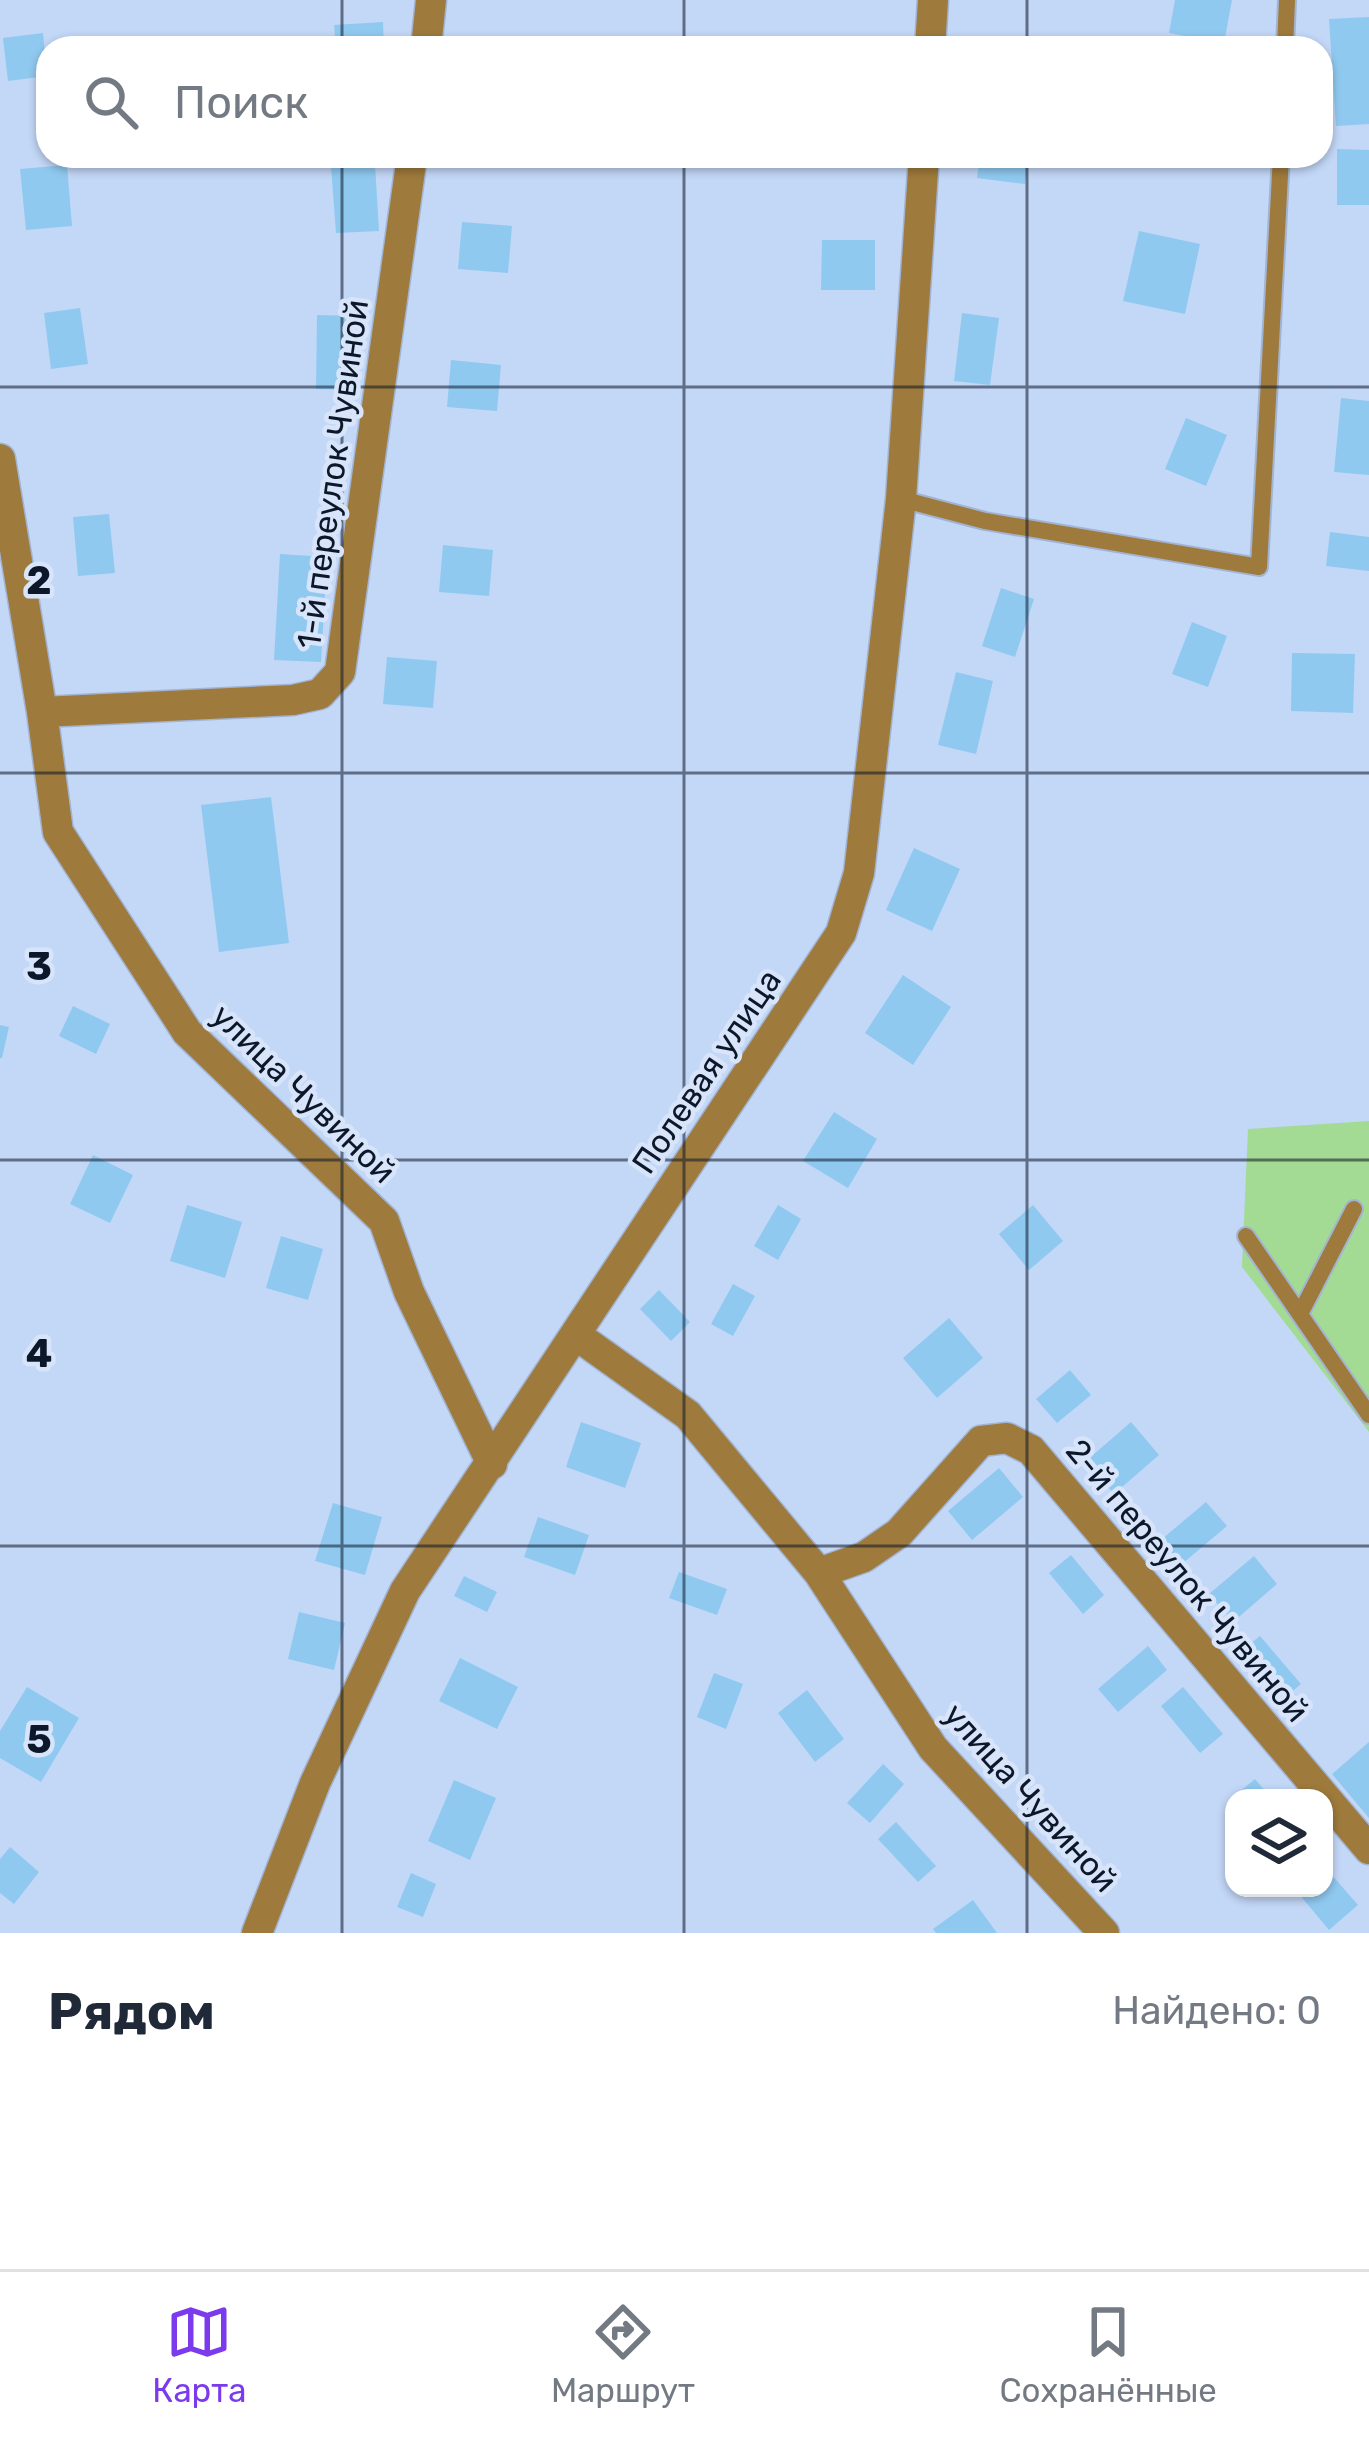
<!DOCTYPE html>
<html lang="ru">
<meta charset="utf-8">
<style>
body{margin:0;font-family:Rubik,sans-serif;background:#f2f2f3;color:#1f2937}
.controls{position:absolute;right:36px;bottom:36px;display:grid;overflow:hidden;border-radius:24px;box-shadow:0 3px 9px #0004}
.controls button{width:108px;height:108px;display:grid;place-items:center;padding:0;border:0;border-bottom:3px solid #e0e1e3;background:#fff;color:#1f2937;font:60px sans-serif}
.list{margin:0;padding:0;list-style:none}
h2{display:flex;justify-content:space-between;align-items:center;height:156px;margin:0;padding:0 48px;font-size:51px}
h2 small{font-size:39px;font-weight:400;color:#747a83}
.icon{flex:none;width:66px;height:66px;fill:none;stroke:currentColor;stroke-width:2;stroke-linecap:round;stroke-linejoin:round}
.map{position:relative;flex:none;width:1369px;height:1933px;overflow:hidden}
.search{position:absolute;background:#fff;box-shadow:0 3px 9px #0004;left:36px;right:36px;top:36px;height:132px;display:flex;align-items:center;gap:30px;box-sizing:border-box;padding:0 42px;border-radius:36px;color:#747a83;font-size:45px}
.sheet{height:336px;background:#fff}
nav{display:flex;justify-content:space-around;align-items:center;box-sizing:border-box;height:168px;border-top:3px solid #e0e1e3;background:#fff;font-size:33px;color:#747a83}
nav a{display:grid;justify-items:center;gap:6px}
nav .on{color:#7c3aed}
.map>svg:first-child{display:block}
.green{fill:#a3db94}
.building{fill:#90c9f0}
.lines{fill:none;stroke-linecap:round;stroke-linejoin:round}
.service-casing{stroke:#a2b4d2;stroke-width:20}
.minor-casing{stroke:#a2b4d2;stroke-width:33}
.tertiary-casing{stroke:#a2b4d2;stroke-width:33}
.service{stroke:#9e7a3c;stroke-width:16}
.minor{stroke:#9e7a3c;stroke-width:30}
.tertiary{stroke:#9e7a3c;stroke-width:30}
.grid{fill:none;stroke:#0c172a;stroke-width:3;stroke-opacity:0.55}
.labels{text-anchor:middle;stroke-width:9;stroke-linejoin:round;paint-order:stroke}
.street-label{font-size:33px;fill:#0c172a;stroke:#d7e4f9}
.grid-label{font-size:39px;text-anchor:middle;font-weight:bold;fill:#0c172a;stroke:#d7e4f9;stroke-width:9;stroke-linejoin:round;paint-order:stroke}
</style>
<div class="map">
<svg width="1369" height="1933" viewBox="0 0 1369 1933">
<rect width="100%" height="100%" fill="#c3d7f7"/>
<path class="green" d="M1369,1121V1432L1242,1267L1248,1129Z"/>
<path class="building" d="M1175,0H1232L1224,43L1169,33Z
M1369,17V124L1336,126L1329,19Z
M383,22L384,48H336L334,25Z
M43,33L47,76L8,81L3,38Z
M1337,149L1369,150V205H1337Z
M980,156H1029L1025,184L977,178Z
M375,164L379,231L336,233L331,167Z
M67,165L72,226L26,230L20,169Z
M462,222L512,226L508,273L458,269Z
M1139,231L1200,244L1185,314L1123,301Z
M822,240H875V290H821Z
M80,308L88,364L51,369L44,313Z
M962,313L999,318L990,385L954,381Z
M317,315L360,316L359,390L316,389Z
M451,360L501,365L497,411L447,407Z
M1341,398L1369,401V475L1334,472Z
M1186,418L1227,435L1206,486L1165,469Z
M109,514L115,573L78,576L73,517Z
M1330,532L1369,537V571L1326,566Z
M443,545L493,550L489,596L439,592Z
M280,554L327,557L321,662L274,660Z
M1001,588L1034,599L1015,657L982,646Z
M1192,622L1227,636L1208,687L1172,674Z
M1292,653L1355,654L1353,713L1291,711Z
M387,657L437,661L433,708L383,704Z
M956,672L993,681L976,754L938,745Z
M271,797L289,943L219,952L201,805Z
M914,848L960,869L932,931L886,910Z
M903,975L951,1007L913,1065L865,1033Z
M73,1006L110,1024L96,1054L59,1036Z
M0,1025L9,1027L2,1058H0Z
M834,1112L877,1139L848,1188L803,1161Z
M93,1155L133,1175L110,1223L70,1204Z
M187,1205L242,1222L225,1278L170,1261Z
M778,1205L801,1219L778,1260L754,1246Z
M1033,1205L1063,1241L1029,1270L999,1234Z
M281,1236L323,1249L308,1300L266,1288Z
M733,1284L755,1296L733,1336L711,1324Z
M659,1290L690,1322L671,1341L640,1309Z
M949,1318L983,1358L937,1398L903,1358Z
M1070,1370L1091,1395L1057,1423L1036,1399Z
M581,1422L641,1443L625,1488L566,1467Z
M1131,1422L1159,1455L1114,1494L1086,1461Z
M999,1468L1023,1497L972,1540L948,1511Z
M1206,1502L1227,1526L1176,1569L1155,1545Z
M333,1503L382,1517L365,1575L315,1561Z
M538,1517L589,1535L575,1575L524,1557Z
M1071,1555L1104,1595L1083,1614L1049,1573Z
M1254,1556L1277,1584L1233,1622L1209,1594Z
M679,1572L727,1589L717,1615L669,1598Z
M464,1576L497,1592L487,1612L454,1596Z
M299,1612L345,1623L334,1670L288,1659Z
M1260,1636L1301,1684L1280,1702L1239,1653Z
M1148,1646L1167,1670L1118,1712L1098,1689Z
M460,1658L518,1687L497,1729L439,1701Z
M714,1673L743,1684L726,1729L697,1717Z
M27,1687L79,1718L41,1782L0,1758V1731Z
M1183,1687L1223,1734L1200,1753L1161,1706Z
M807,1690L844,1739L815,1762L778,1713Z
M1369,1742V1818L1332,1774Z
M883,1764L904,1784L870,1823L847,1803Z
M1255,1779L1271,1798H1232Z
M454,1780L496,1798L470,1860L428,1841Z
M896,1822L936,1866L918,1882L878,1839Z
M10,1847L39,1872L14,1904L0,1893V1859Z
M1324,1866L1358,1905L1329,1930L1294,1888H1324Z
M411,1873L436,1884L423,1917L397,1907Z
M973,1900L997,1933H936L933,1929Z"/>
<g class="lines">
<g class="service-casing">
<path id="service" d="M1285,48L1287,0
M901,499L985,521L1259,567L1281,156
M1246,1236L1369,1415
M1300,1314L1354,1209"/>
</g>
<g class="minor-casing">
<path id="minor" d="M426,48L431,0
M412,156L340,672L320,694L293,700L42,712L58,832L187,1032L384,1221L409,1292L492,1464
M0,459L42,712
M576,1335L688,1415L819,1573L933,1748L1104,1933
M819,1573L864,1557L899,1533L981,1441L1007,1438L1031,1450L1369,1849"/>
</g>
<g class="tertiary-casing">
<path id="tertiary" d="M930,48L933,0
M257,1933L315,1783L405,1591L841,933L859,873L901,499L924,156"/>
</g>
<use href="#service" class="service"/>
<use href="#minor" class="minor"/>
<use href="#tertiary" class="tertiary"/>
</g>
<path class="grid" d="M342,0V48M684,0V48M1027,0V48M342,156V1933M684,156V1933M1027,156V1933M0,387H1369M0,773H1369M0,1160H1369M0,1546H1369"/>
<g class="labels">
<g class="street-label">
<text transform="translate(332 474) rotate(-82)" y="12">1-й переулок Чувиной</text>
<text transform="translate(706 1071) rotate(-56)" y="12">Полевая улица</text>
<text transform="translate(304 1093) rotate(44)" y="12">улица Чувиной</text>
<text transform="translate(1188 1580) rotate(50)" y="12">2-й переулок Чувиной</text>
<text transform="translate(1031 1797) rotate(48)" y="12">улица Чувиной</text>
</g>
</g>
<g class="grid-label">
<text x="39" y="594">2</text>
<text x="39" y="980">3</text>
<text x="39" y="1367">4</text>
<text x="39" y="1753">5</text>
</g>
</svg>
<div class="controls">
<button><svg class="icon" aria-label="layers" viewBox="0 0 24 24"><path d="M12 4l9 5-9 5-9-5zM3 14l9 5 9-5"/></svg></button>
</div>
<div class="search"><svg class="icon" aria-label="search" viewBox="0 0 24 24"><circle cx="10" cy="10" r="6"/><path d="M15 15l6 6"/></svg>Поиск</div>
</div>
<section class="sheet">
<h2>Рядом<small>Найдено: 0</small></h2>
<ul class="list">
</ul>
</section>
<nav>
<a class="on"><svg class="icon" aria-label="map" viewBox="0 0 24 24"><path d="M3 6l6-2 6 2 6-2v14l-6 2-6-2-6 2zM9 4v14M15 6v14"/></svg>Карта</a>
<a><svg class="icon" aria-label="directions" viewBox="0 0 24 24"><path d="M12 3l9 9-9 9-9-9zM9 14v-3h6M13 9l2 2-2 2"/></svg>Маршрут</a>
<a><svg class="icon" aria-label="saved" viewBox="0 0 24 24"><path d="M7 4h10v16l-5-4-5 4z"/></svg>Сохранённые</a>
</nav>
